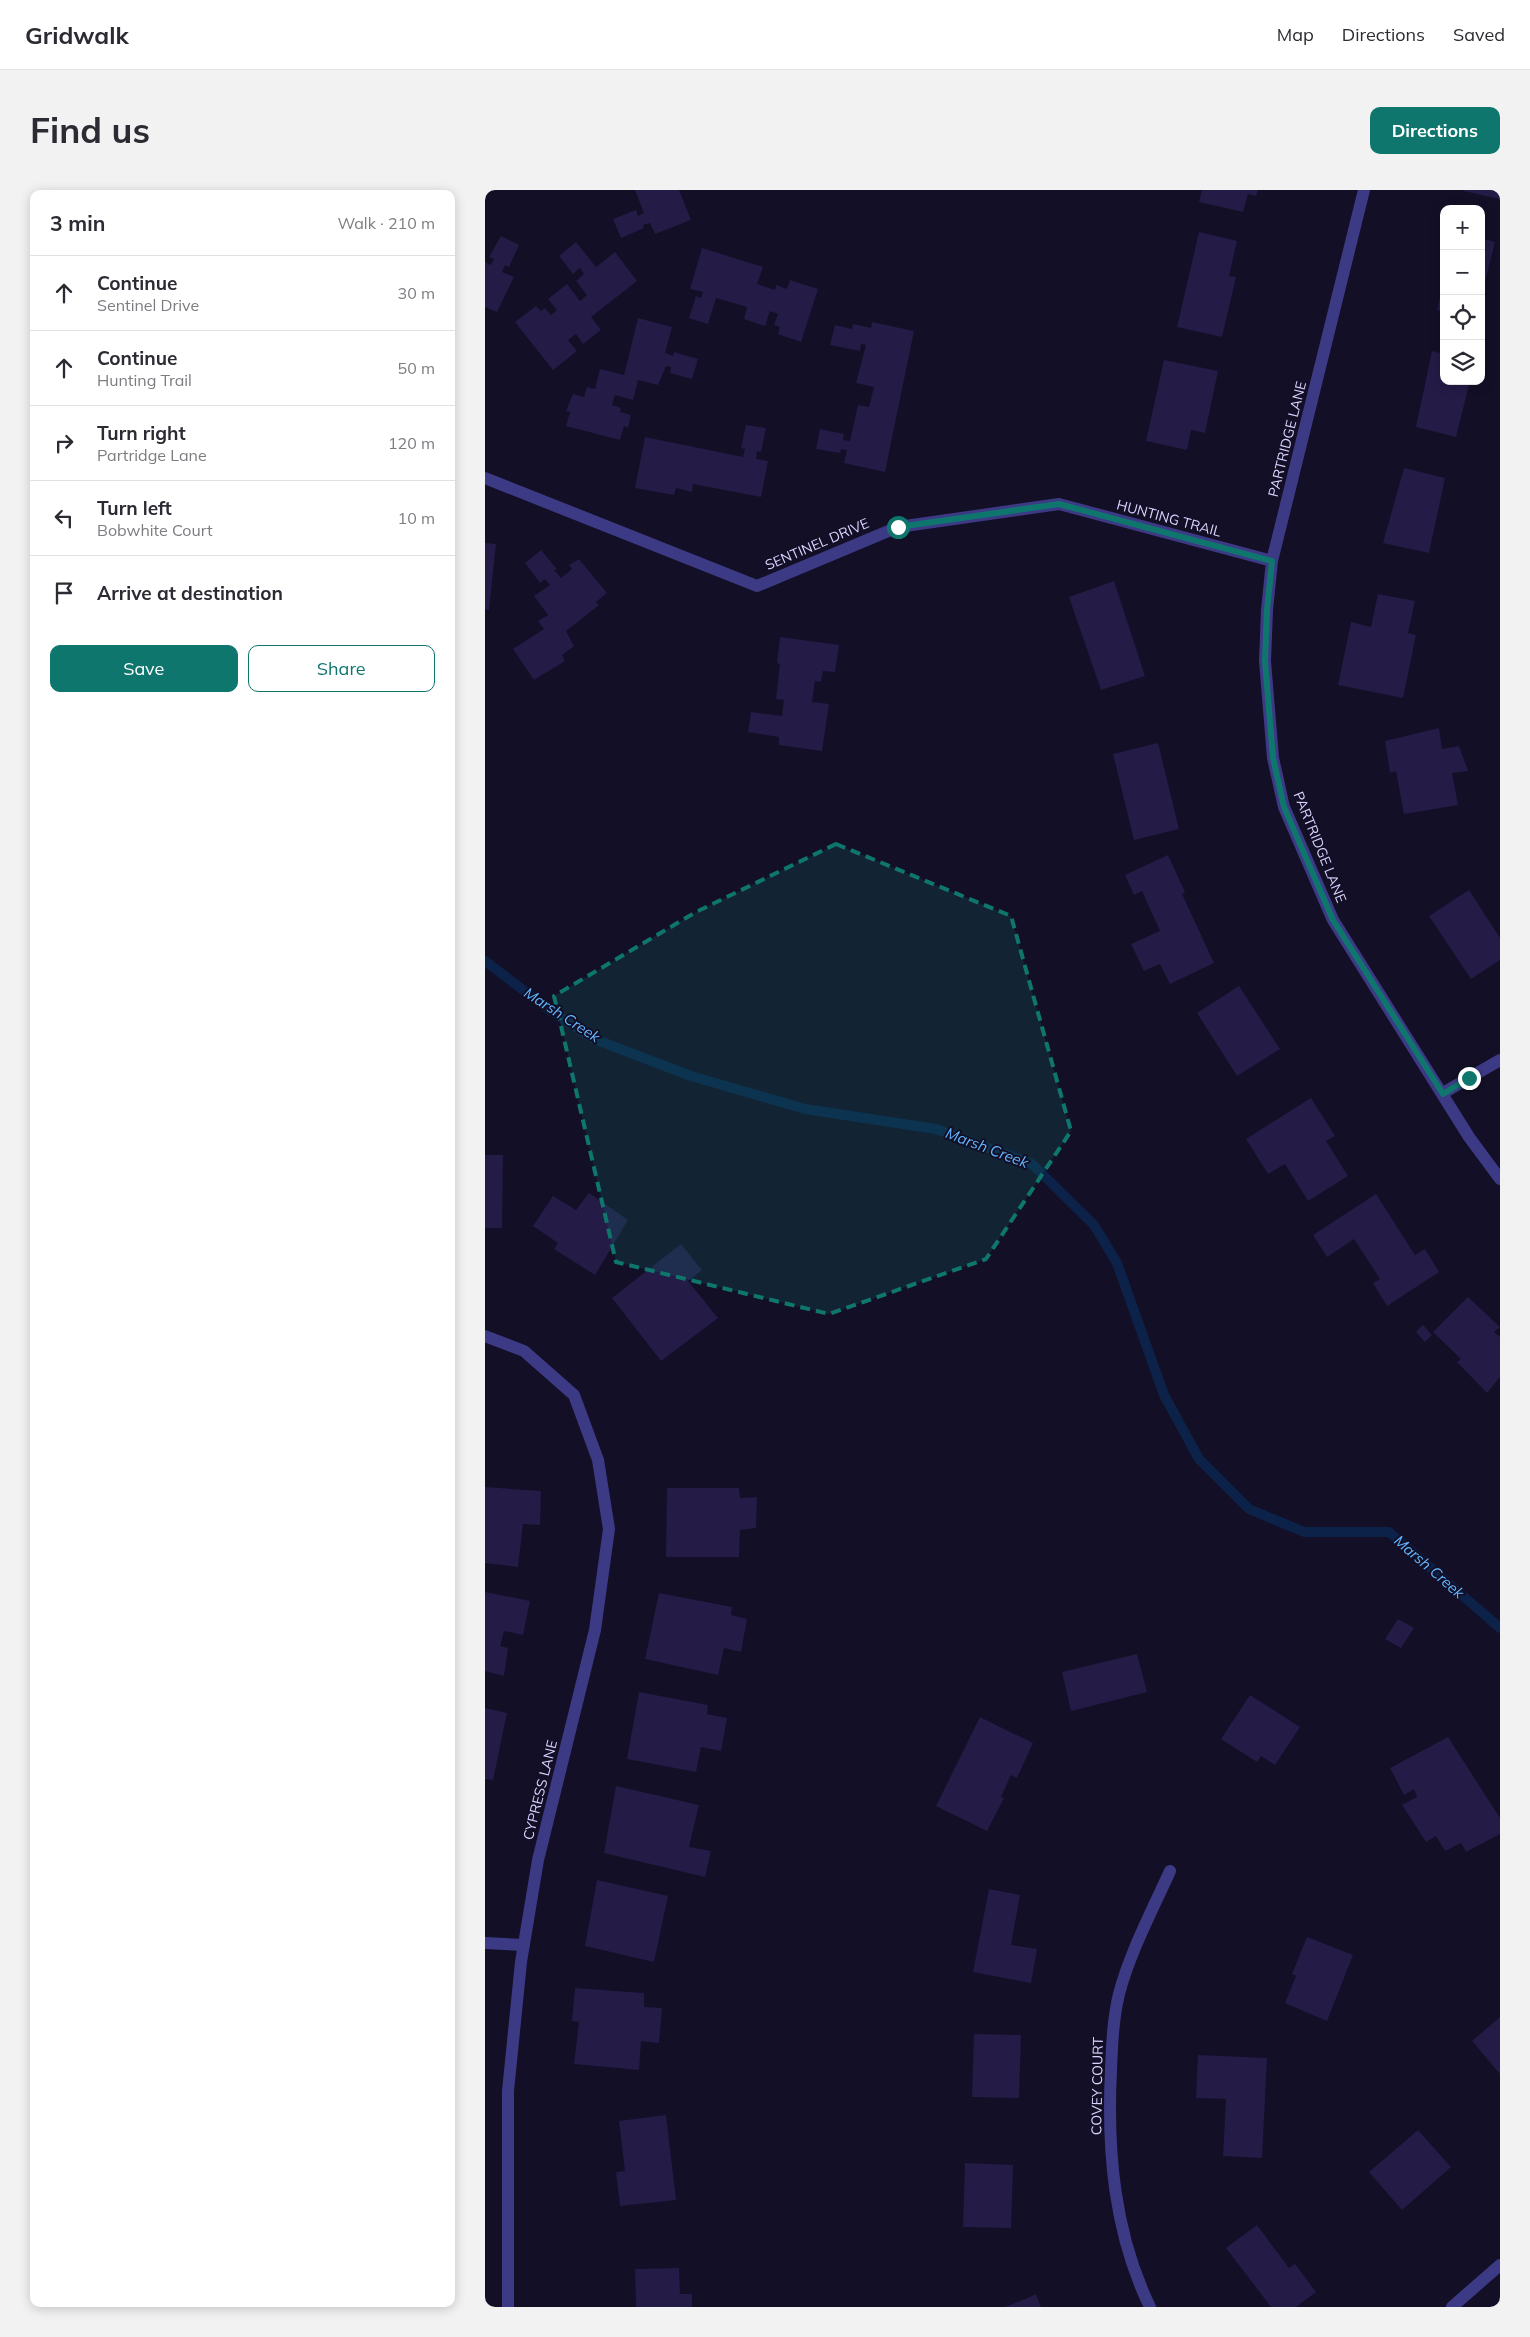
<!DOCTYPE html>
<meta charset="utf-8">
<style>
body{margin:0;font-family:Mulish,sans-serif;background:#f2f2f3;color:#2b2b33}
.controls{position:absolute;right:15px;top:15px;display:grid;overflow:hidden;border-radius:10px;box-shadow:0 2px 12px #0003}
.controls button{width:45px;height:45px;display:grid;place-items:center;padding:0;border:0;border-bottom:1px solid #e1e1e2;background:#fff;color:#2b2b33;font:25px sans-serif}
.stop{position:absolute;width:15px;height:15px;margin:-11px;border:4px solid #0f766e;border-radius:50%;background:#fff}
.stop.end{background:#0f766e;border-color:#fff;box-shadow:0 1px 5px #0008}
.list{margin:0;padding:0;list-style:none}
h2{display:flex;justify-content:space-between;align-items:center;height:65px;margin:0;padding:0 20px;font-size:21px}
h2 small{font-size:16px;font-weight:400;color:#7c7c81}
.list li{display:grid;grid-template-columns:32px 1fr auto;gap:15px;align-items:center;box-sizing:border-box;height:75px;padding:0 20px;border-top:1px solid #e1e1e2}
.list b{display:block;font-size:19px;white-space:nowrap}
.list p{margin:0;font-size:16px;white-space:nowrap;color:#7c7c81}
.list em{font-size:16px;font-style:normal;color:#7c7c81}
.actions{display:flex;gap:10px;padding:15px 20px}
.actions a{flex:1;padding:11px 0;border:1px solid #0f766e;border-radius:10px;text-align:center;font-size:18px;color:#0f766e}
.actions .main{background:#0f766e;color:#fff}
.icon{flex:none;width:28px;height:28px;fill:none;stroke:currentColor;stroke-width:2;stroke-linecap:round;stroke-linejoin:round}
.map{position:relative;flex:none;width:1015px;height:2117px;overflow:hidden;border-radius:10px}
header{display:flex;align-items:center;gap:30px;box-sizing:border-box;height:70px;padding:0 25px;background:#fff;border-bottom:1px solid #e1e1e2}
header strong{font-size:24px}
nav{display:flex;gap:28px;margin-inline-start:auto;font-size:18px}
.intro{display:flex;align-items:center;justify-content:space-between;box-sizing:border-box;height:120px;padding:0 30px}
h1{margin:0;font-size:35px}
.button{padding:12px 22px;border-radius:10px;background:#0f766e;color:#fff;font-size:18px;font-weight:700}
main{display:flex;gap:30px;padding:0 30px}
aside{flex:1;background:#fff;border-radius:10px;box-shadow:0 2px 12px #0003}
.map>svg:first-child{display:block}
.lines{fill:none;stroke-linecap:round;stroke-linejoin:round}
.stream{stroke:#0c2248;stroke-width:10}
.building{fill:#241b47}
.minor{stroke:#3d3a85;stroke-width:12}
.tertiary{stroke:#3d3a85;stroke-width:12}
.route{stroke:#0f766e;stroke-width:6}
.marked{fill:#0f766e;fill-opacity:0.2;stroke:#0f766e;stroke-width:4;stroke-dasharray:10 6;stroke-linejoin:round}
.labels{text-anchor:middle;stroke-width:4;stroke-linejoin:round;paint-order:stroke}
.street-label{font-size:14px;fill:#d9d4ff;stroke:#130f26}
.water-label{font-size:15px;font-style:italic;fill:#62b6ff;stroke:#130f26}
</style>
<header>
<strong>Gridwalk</strong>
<nav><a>Map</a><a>Directions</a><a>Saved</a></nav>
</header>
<div class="intro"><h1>Find us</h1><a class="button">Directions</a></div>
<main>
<aside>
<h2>3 min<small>Walk · 210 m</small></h2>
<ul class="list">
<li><svg class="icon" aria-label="ahead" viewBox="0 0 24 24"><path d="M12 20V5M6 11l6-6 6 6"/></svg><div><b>Continue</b><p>Sentinel Drive</p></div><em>30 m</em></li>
<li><svg class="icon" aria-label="ahead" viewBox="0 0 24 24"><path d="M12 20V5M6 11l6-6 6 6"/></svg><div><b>Continue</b><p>Hunting Trail</p></div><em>50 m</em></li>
<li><svg class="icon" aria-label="right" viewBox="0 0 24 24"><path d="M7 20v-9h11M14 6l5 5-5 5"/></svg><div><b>Turn right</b><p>Partridge Lane</p></div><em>120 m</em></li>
<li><svg class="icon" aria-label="left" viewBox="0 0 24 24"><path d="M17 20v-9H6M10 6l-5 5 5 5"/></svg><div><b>Turn left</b><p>Bobwhite Court</p></div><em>10 m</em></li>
<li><svg class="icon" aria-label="arrive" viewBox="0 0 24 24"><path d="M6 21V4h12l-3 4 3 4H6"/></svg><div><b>Arrive at destination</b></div></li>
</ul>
<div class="actions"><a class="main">Save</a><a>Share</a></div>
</aside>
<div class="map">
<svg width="1015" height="2117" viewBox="0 0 1015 2117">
<rect width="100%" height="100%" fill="#130f26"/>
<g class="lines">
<path class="stream" d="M0,771L63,819L109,849L206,886L320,919L451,939L547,974L609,1035L632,1073L679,1205L714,1269L764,1319L819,1342H904L1015,1438"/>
</g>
<path class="building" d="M150,0H194L206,30L170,44L165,33L158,35L159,38L136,48L128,29L151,20L153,26L159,23Z
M717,0H773L771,6L763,4L758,22L714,12Z
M979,0H1015V9L979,1Z
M714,42L752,51L744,86L751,87L737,147L692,137Z
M16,46L34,55L24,77L20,75L17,82L29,87L12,122L0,117V72L6,75L9,69L4,67Z
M996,48L1010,52L997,104L996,103Z
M91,52L111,77L130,62L152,91L106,127L116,140L98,154L91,144L83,150L92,161L68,180L30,132L51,116L56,121L60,118L66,125L72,120L63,109L82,94L95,111L102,105L91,91L99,84L95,78L88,84L74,66Z
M217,58L278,77L272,94L290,100L291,95L302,99L305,90L333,99L316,152L293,144L295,137L289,135L293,124L285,121L280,136L259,129L262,117L231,108L223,134L204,128L211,106L216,108L218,102L205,99Z
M958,94H959V122L952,120Z
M153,128L187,137L180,163L188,166L189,162L213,169L207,189L185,183L186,177L181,176L173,195L153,190L148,210L130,205L127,215L136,218L135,222L146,225L143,238L139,236L135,250L81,236L85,222L81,221L88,204L99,207L102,197L110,199L115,179L139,185Z
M387,132L429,141L400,282L359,273L362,260L356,259L355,263L331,259L335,239L359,244L358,250L365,251L373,215L384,217L389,197L371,193L381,155L376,154L375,161L345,155L350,135L367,139L368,134L386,138Z
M947,161L959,164V191H985L971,247L931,237Z
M679,170L733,181L720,243L706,240L702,260L661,251Z
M261,235L281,238L276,262L272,261L271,269L283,271L276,307L208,294L207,302L191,298L189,305L150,298L160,247L258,267L260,259L256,258Z
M919,278L960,288L944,363L898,353Z
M0,353L11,354L4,420L0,419Z
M56,360L72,379L69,380L76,388L87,379L84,375L94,369L122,403L111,412L114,415L81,441L89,456L77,465L80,471L49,490L28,459L59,439L53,431L63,425L49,406L65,395L60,389L55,393L40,373Z
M629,391L660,486L616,500L584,407Z
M893,404L930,411L923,443L931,445L918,508L853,495L866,432L886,437Z
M295,447L354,455L350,482L338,481L336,492L330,491L327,512L344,514L337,561L294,555V547L263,542L266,522L297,526L299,510L291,509L295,474L292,473Z
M954,538L957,559L974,556L983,581L967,583L973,615L919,624L911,581L905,583L900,551Z
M673,553L694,639L649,650L628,564Z
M683,665L700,702L697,704L729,773L685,794L675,774L659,781L646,754L675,741L657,701L649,705L640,685Z
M984,700L1015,748V770L986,789L944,726Z
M754,796L795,859L752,886L712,823Z
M826,908L850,946L841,951L863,986L823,1011L800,974L783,984L761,949Z
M0,965H18L17,1038H0Z
M104,1003L143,1030L110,1085L69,1059L73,1053L48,1036L68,1006L91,1020Z
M891,1004L930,1065L940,1059L954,1082L902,1116L888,1093L895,1089L869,1049L842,1067L828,1045Z
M196,1054L217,1080L203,1091L233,1128L176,1171L127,1108Z
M983,1107L1015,1137L1009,1142L1015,1147V1187L1002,1203L972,1172L976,1169L948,1142Z
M938,1135L947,1145L940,1152L931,1142Z
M0,1297L56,1301L55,1335L38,1334L33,1377L0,1373Z
M182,1298H254L255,1308L272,1307L271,1338L255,1340L254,1367H181Z
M0,1402L45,1411L38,1445L19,1441L15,1456L23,1458L19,1486L0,1481Z
M174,1403L247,1417L246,1425L262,1429L256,1462L239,1458L233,1485L160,1469Z
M913,1429L929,1438L916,1458L900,1449Z
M652,1464L662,1502L586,1521L577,1482Z
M154,1502L223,1515L222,1524L242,1528L236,1561L216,1557L211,1582L142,1569Z
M765,1505L815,1537L790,1575L776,1566L772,1572L736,1549Z
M0,1518L22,1523L8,1590L0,1589Z
M495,1527L548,1553L532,1588L526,1585L516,1607L519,1608L502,1641L451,1616Z
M963,1547L1015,1628V1644L981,1662L976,1653L960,1661L951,1646L941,1652L917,1615L932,1607L929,1599L919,1605L905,1578Z
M131,1596L214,1615L204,1657L226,1661L220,1687L119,1663Z
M112,1690L183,1706L169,1772L100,1756Z
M504,1699L535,1705L526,1755L552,1759L546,1793L488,1782Z
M822,1747L868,1765L842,1831L800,1813L811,1786L807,1784Z
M90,1798L159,1803V1817L177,1818L174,1853L156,1851L154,1880L89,1874L94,1832L87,1831Z
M1015,1827V1884L987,1851Z
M489,1844L536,1845L534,1908L487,1907Z
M713,1865L782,1868L777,1968L738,1966L741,1909L711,1908Z
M181,1925L191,2010L135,2016L131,1982L140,1981L134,1931Z
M933,1940L966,1977L917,2020L884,1982Z
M480,1973L528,1975L526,2038L478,2037Z
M772,2035L804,2078L810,2074L831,2102L811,2117H786L741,2058Z
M194,2078L195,2104H207V2117H151L150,2079Z
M551,2104L556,2117H520L545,2107Z"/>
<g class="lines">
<path class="minor" d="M879,0L787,371L782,420L780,471L788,568L799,617L848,730L984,947L1015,989
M0,288L272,396L413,337L574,314L787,371
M958,903L1015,870
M0,1146L39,1161L89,1205L113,1270L124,1339L110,1440L53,1670L36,1772L23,1901V2117
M0,1753L39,1755
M665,2117C629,2043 622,1961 626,1880C627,1854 628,1829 634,1804C645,1762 667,1721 685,1681"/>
<path class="tertiary" d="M967,2117L1015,2075"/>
</g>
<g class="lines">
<path class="route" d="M413,337L574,314L787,371L782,420L780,471L788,568L799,617L848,730L958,904L984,888"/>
</g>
<path class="marked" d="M351,654L526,726L586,941L501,1069L344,1124L131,1072L69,806L211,722Z"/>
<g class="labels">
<g class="street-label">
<text transform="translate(802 249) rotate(-76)" y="5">PARTRIDGE LANE</text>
<text transform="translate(684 328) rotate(15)" y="5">HUNTING TRAIL</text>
<text transform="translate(332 354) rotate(-23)" y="5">SENTINEL DRIVE</text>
<text transform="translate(835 657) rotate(68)" y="5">PARTRIDGE LANE</text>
<text transform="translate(55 1600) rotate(-76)" y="5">CYPRESS LANE</text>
<text transform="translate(612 1896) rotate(-89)" y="5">COVEY COURT</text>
</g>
<g class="water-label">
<text transform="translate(77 825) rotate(33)" y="5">Marsh Creek</text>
<text transform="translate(502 958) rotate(21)" y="5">Marsh Creek</text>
<text transform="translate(944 1377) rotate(41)" y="5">Marsh Creek</text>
</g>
</g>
</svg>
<div class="controls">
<button>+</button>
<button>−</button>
<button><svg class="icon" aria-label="locate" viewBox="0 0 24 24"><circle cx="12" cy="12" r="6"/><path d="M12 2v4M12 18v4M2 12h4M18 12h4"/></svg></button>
<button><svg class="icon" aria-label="layers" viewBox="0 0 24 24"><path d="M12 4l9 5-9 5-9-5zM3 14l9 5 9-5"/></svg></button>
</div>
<div class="stop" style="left:413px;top:337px"></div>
<div class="stop end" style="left:984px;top:888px"></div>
</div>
</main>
